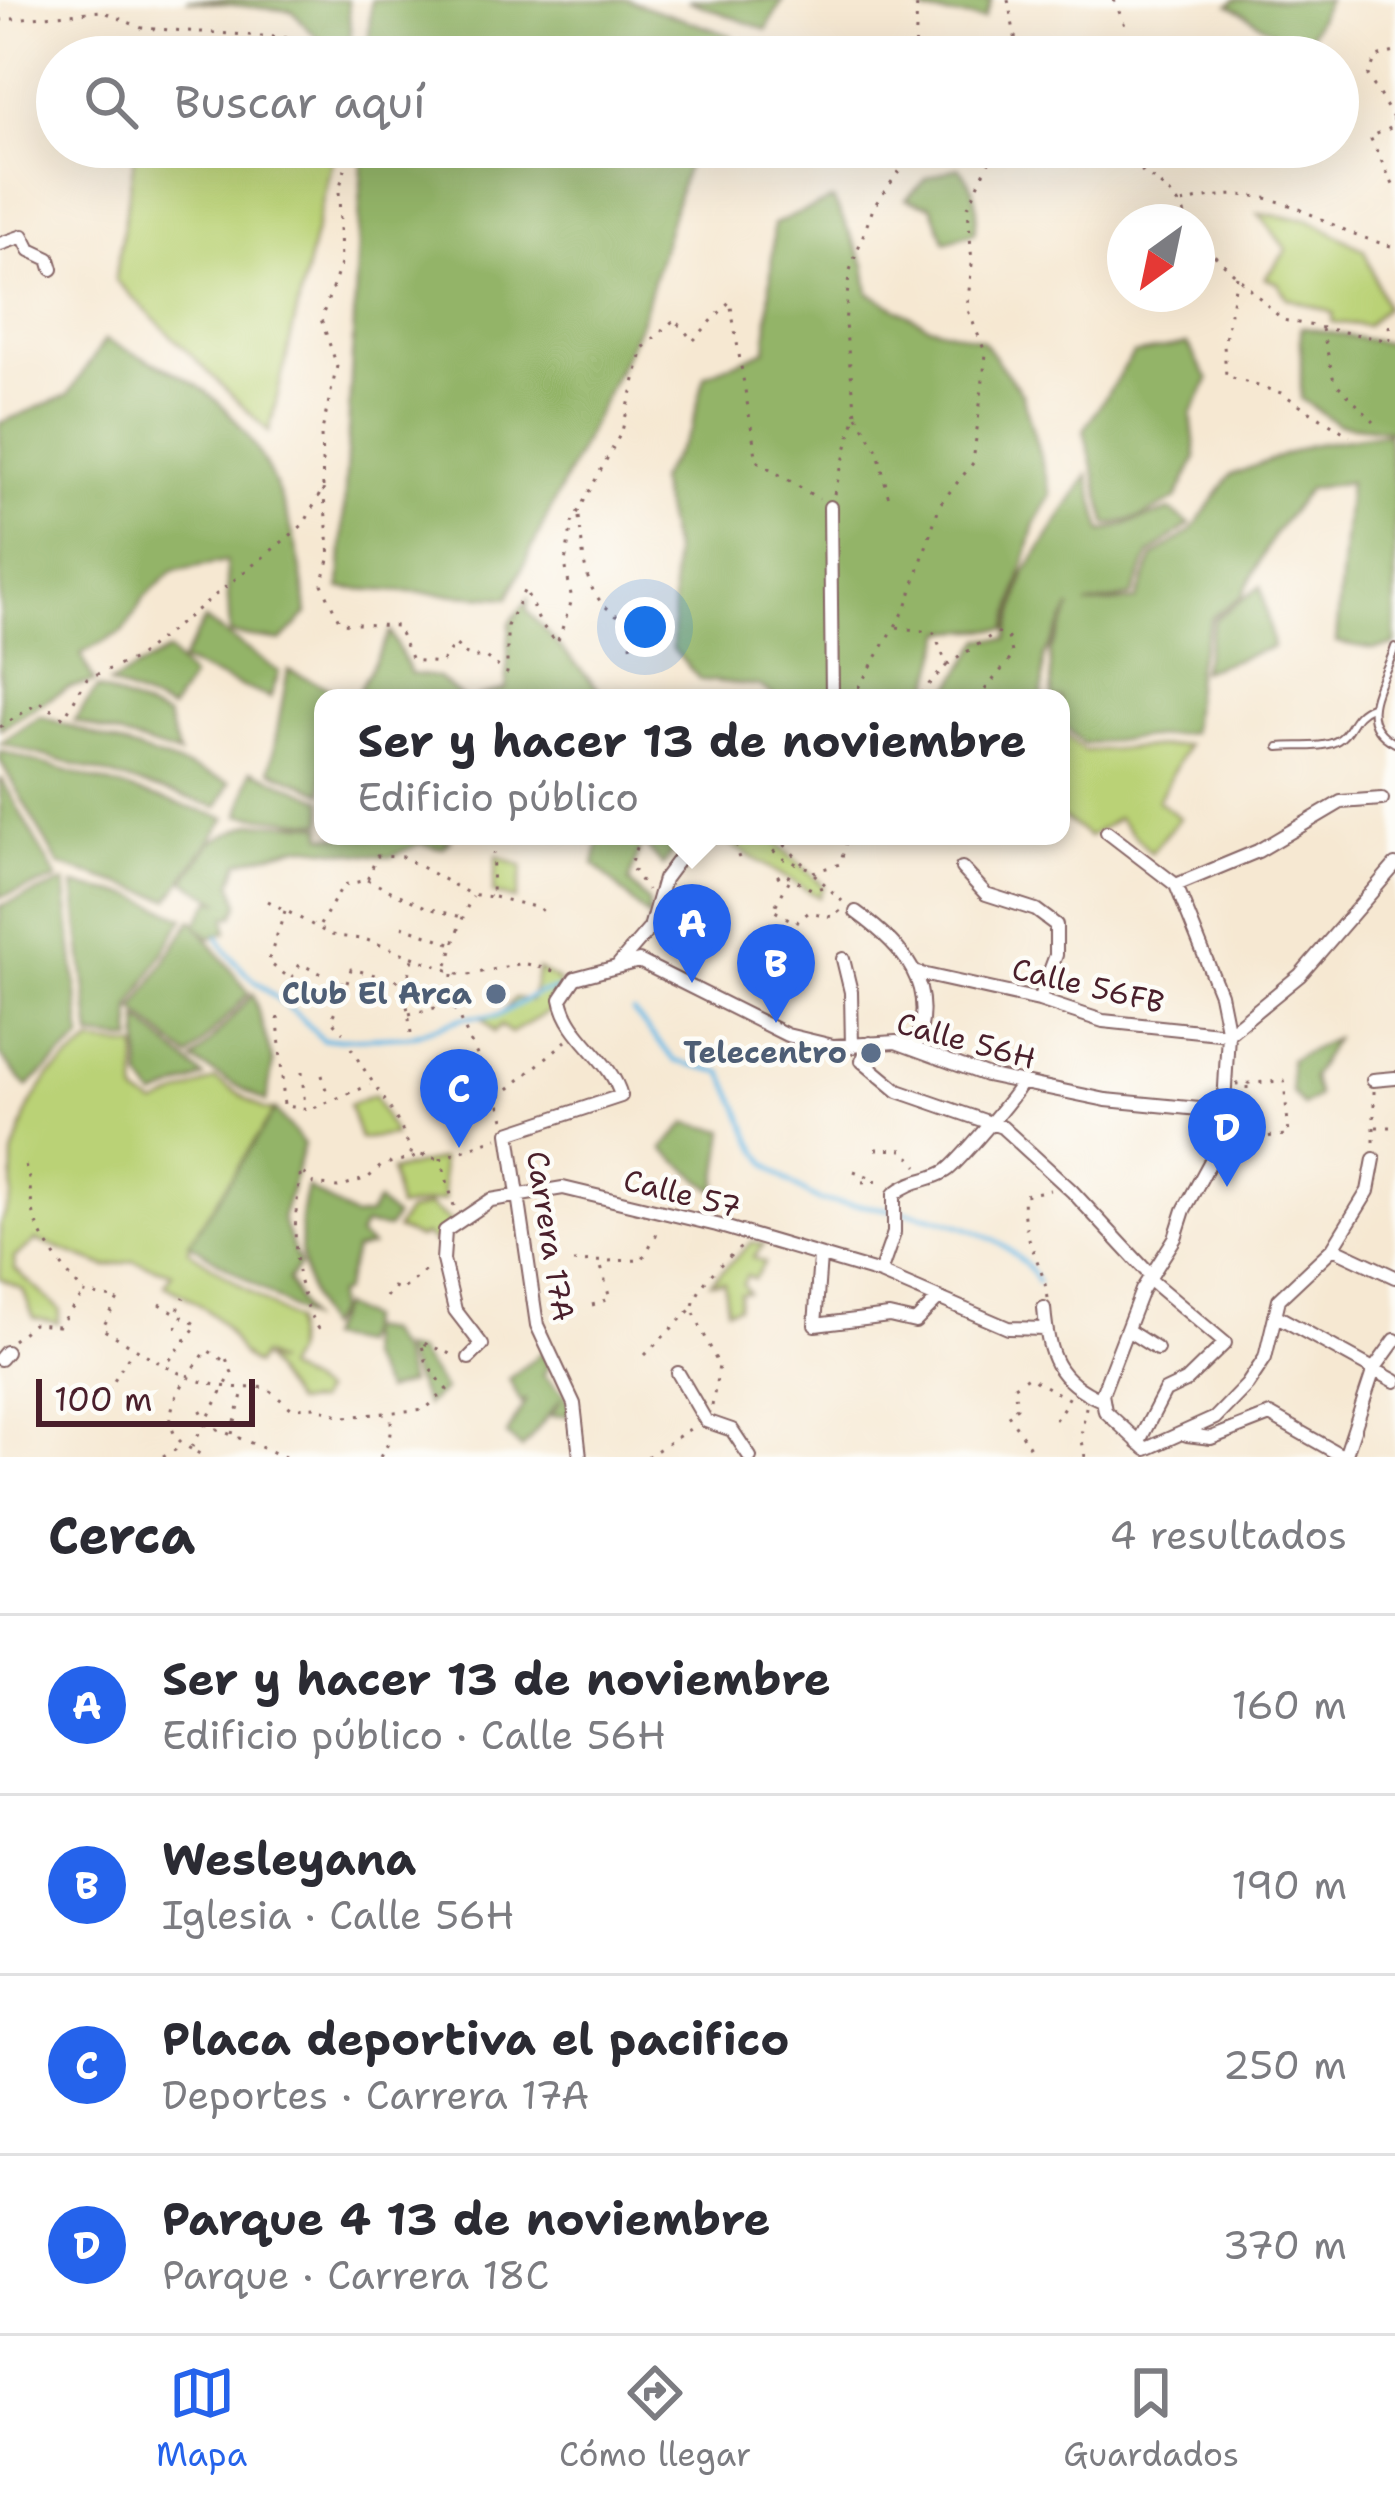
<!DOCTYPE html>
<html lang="es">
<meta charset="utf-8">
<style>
body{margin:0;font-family:"Shantell Sans",sans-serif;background:#f2f2f3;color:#2b2b33}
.compass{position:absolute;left:1107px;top:204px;width:108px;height:108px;border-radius:50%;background:#fff;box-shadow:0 12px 48px #0002;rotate:213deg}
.scale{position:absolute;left:36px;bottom:30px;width:219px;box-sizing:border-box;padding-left:12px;border:6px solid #4a1f2b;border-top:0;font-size:33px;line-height:42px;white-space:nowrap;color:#4a1f2b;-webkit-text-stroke:9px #fdfcf7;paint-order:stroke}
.you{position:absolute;left:645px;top:627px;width:42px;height:42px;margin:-30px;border:9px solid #fff;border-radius:50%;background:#1a73e8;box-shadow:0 0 0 18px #1a73e833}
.badge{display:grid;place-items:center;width:78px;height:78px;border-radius:50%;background:#2563eb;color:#fff;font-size:39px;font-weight:700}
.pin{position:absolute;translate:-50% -99px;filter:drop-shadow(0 3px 6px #0008)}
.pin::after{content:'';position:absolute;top:63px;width:42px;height:36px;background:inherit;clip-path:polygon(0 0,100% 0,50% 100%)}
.popup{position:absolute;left:314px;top:689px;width:756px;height:156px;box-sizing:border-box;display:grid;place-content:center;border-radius:24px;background:#fff;filter:drop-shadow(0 3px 9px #0005);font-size:39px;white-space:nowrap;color:#7c7c81}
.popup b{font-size:45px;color:#2b2b33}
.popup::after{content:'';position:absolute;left:50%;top:100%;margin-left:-24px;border:24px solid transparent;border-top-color:#fff}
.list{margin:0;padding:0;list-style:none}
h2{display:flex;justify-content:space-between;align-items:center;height:156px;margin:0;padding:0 48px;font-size:51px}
h2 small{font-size:39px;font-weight:400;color:#7c7c81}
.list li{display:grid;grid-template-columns:78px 1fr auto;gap:36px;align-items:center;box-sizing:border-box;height:180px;padding:0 48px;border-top:3px solid #e1e1e2}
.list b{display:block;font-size:45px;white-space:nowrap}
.list p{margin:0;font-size:39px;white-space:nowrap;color:#7c7c81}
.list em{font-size:39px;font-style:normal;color:#7c7c81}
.icon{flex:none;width:66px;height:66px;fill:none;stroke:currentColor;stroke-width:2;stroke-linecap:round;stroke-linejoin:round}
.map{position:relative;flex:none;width:1395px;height:1457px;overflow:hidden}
.search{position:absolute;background:#fff;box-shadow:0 12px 48px #0002;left:36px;right:36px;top:36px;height:132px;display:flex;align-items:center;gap:30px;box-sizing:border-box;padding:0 42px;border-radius:66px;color:#7c7c81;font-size:45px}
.sheet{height:876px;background:#fff}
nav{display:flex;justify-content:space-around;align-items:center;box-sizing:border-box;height:168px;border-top:3px solid #e1e1e2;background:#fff;font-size:33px;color:#7c7c81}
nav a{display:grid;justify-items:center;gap:6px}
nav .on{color:#2563eb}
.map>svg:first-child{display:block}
.green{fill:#bad276;stroke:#827850;stroke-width:3}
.forest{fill:#93b467;stroke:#6e6a49;stroke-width:3}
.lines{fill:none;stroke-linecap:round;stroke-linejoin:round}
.stream{stroke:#6ab9e4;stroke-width:4.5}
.lane-casing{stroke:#866565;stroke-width:10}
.street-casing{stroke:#866565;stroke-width:16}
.path{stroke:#866565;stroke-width:3;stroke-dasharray:3 9;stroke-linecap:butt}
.lane{stroke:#fff;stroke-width:6}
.street{stroke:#fff;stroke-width:12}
.service-dot{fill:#5c6f8a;stroke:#fdfcf7;stroke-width:4.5}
.labels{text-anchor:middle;stroke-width:9;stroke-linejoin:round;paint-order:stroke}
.street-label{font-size:30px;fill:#4a1f2b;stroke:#fdfcf7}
.service-label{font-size:30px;font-weight:bold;fill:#4e5e75;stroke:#fdfcf7;text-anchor:end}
</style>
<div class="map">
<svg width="1395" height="1457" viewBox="0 0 1395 1457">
<rect width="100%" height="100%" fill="#fdfcf7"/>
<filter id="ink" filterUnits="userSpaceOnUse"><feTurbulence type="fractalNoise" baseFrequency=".00833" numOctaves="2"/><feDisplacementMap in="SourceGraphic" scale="24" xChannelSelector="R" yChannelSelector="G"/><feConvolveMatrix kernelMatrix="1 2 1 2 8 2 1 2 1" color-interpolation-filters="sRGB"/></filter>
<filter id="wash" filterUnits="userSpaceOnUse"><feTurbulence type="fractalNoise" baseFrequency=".004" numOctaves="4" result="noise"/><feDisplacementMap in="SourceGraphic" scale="48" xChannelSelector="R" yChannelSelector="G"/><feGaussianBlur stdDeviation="2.7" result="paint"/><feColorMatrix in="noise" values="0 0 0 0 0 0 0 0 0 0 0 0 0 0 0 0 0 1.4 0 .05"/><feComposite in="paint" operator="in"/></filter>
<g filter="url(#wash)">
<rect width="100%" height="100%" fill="#f6e8d2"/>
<path class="green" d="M136,147H335L269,432L115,280Z
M1259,214L1308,219L1364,250L1386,307L1366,326L1332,322L1333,313L1287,298L1278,283L1265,278L1287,250Z
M1061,730L1083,751L1187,745L1158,801L1180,818L1151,853L1118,818L1089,837L1061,816Z
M716,836H768L824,886L819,897Z
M497,856L523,867L516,900L493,893Z
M538,969L559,981L555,1008L511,1033L501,1026L494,1032L482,1018L502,1014L515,998L531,1001Z
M91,1043L137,1047L136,1095L156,1105L215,1079L265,1110H275L188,1250L294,1321L293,1353L284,1369L322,1392L317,1402L294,1403L263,1359L276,1363L262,1355L255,1365C236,1353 237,1344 224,1327C209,1308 186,1296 165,1285L172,1273L133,1261L106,1267L36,1240L14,1258L15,1269L60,1310L58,1323L34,1318L23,1290L0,1278V1225L12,1197L13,1155L29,1107L49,1076Z
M374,1095L394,1135L360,1139L349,1105Z
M441,1159L444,1200L398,1208L391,1171Z
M428,1206L450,1221L443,1249L425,1235L419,1238L396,1229L407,1212Z
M752,1242L764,1244L753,1258L765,1262L754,1279L747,1275L743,1284L748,1292L740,1293L738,1307L727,1309L724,1282H711Z"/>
<path class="forest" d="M186,0H348L352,57H335L292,11Z
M371,0H627L732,36L725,57H368Z
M687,0H783L766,30Z
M915,0H992L984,19L927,13Z
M1236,0H1328L1298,57H1286L1274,32L1229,5Z
M363,147H692L641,322L508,598L340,588Z
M959,167C976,188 981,207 974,233L945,242L931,206L906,199L927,178Z
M833,199L865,265L869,293L929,326L982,340L1022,394L1051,494L1035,524L1007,629L945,631L927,698H777L760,686L700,680L673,649V551L658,480L691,430L705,375L766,350L774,224Z
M1301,327L1395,345V431L1338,424L1301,399Z
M105,340C137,356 177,370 205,391C271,442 300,535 307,614L281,641L230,634L226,561L173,571L144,598L125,630L81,654L94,682L67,688L0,729V423L68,395Z
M1187,344L1209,380L1191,414L1196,458L1176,499L1139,518L1107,525L1084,430L1133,354Z
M1388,433L1395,490V645L1373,649L1336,642L1349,482L1308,489L1274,534L1242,596L1212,617L1197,663L1191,733L1083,744L1061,722V698H1052L1050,652L1071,607L1044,656L1042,698H944L982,639H1007L1025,573L1088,475L1102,532L1170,510L1190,524L1149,555L1132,596L1086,605L1136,600L1153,557L1191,531L1231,475L1310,445Z
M1261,586L1273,647L1201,671L1215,619Z
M528,599L527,611L607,698H474L506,689L510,623Z
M205,620L279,672L270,698L181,662Z
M390,632L411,674L437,677L463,698H373L359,690Z
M168,651L191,678L171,710L109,684Z
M288,670L351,698H323V793L270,770Z
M97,688L167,717L179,755L74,721Z
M40,716L230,782L218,807L0,743Z
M0,751L226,818L169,899L59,865L0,760Z
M251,770L323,800V823L240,815Z
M2,779L57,879L0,897V780Z
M253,823L314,824L323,827V836L450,840L443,848L419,844L390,857L300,846L239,862L232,883L239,904L233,916H226L227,932L210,938L197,926L249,993L189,1058L134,1010L192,919L196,924L212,899L221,902L185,881L212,841Z
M600,836H682L663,866L642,841L629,882L648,902L650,919L594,864Z
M65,882L82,1039L27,1087L0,1055V906Z
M74,885L134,896L184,918L131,1007L133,1041L91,1037Z
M253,994L273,1063L266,1102L193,1061Z
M139,1019L204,1077L155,1098L141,1079Z
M1334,1039L1312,1077L1318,1096L1303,1106L1292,1092L1290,1060Z
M275,1110L304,1144L282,1219L299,1265L288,1280L307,1318L189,1243Z
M687,1123L725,1131L716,1192L663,1149Z
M307,1187L354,1217L369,1215L377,1201L395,1217L388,1228L364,1225L359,1236L371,1246L355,1250L343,1292L336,1295V1312L325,1328C301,1284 294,1235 307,1187Z
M341,1306L367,1319L364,1329L385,1332L400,1355L409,1383L385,1391L366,1358L364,1331L359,1344L325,1338Z
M401,1349L417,1352L444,1390L426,1405Z
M543,1351L548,1367L543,1375L566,1396L571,1415L551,1416L561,1399L522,1449L507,1435L526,1399L521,1403L509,1379Z"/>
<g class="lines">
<path class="stream" d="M218,937C241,982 291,1001 322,1040L411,1036L466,1017L497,1016L538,993L556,990
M633,1012L675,1061L722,1072C759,1139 741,1160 821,1201C889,1209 1001,1216 1038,1282"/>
</g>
</g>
<g filter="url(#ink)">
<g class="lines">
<g class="lane-casing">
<path id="lane" d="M1395,647C1385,680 1350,720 1395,743
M1279,747C1296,745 1324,749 1338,740C1353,731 1350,715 1371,707"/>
</g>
<g class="street-casing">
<path id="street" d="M0,244L23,236L30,250L49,259L52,269
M830,507L832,698
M1107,832L1176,885L1220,994L1228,1034L1222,1140L1184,1210L1175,1238L1142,1290L1102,1394L1105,1411L1146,1449L1215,1418L1247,1385L1265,1358L1279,1299L1333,1248L1368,1191L1374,1159
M962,868L986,894L1036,910L1056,925V955L1039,1000
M1176,885L1258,851L1341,802L1382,799
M856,912C903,946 939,985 915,1048
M843,959L851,992L852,1047
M619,964L650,928L664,879L696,836
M917,973L1039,1000L1103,1021L1228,1034L1300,975L1395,865
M870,1043L862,1061L898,1091L1002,1127L1072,1191L1151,1276
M1373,1080L1395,1078
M1333,1248L1395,1277
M820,1257L815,1325L889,1316L915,1322L939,1298
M880,1273L894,1233V1194C914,1178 928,1182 946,1171C956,1165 1017,1094 1022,1082
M1044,1308C1048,1356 1056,1380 1101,1400
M1275,1315L1395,1381
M1127,1330L1157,1349
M469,1358L482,1345L455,1310L443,1260L445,1231L491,1200L563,1188L717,1225L880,1273L1008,1328L1046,1329
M0,1359L6,1352
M678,1373L706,1421L732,1430L750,1457
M1187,1435L1211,1438L1270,1415L1344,1457
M1138,1443L1165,1391L1186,1381L1225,1343L1149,1279
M580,1457L574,1404L537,1325L509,1133L621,1096C611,1058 568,1038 561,999L575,978L639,961L787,1035L833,1046L896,1042L986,1075L1106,1100L1220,1111
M1345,1457L1374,1369L1395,1340"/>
</g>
<path class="path" d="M1008,0L1019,57
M1114,0L1127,30L1123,57
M0,20L102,11L142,28L291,38L309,57
M915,57L917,0
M1393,118L1368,76L1376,57L1395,52
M1394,118L1393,127L1370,137L1395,189
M1114,147C1141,176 1176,187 1188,222
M1182,203C1286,176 1307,226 1395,247
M1197,239L1283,320L1390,341L1389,324L1395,322
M1237,276L1224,345L1226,376L1281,393L1350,436
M1322,329L1334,381L1374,422
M857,416L878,451L889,499
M323,487L321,435L337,366L321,319L341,264L339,189L352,147
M834,494L856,414L845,325L849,273L874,206L917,147
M579,517C585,564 581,598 627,621L632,650
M897,627L934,633L947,665L916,698
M947,665L997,632L1008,638L1013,656L978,698
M852,698L906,608L940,504L973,463L986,354L967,308L972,264L968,207L996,147
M0,727L40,702L64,718L87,678L135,659L287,538L304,524L323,488L330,556L322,584L340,623L397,626L412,660L441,663L455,644L470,658L484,656L507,673V626L525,589L540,623L557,643L572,600L565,563L572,523L622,431L643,348L675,319L693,341L730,301L757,461L819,499
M640,836L630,865L647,890
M732,836L734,846
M754,836L784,859L808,868L847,906
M776,836L804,865
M739,858L735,848L742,836
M813,872L840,864L848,836
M777,877L783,873L813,890L823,887
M367,880L428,908L465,918
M789,881L773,910L796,923L809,912L833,917L842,909
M494,897L539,908L548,916
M268,901L331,935L367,940L464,976L523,963L562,973
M285,911L268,962L291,979L300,964L346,985L331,1020L343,1032
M320,925L343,885L367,880L377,856L403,857L470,894L492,897L493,853
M402,926L453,944
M447,965C454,947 463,910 473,897
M453,974L452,1004L498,1098
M347,983L351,969L403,982
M409,1014L452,1004
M278,1017L284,1106L311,1109L370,1085
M411,1033L405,991L413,959
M351,1048C372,1085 398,1112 411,1153L439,1159
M302,1072L305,1108
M322,1075L328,1097
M1247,1086L1248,1136
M1374,1091V1148
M504,1119L498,1098L566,1041
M1376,1127H1395
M1233,1139L1289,1135L1284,1081L1236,1084
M876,1149L904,1150L918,1166
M25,1165C32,1183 29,1194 33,1211C40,1241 65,1269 83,1293L118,1299L102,1329C164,1362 189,1393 265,1387L291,1408L315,1407L345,1417L425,1409L447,1390L427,1364L421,1342L455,1356
M854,1171L872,1178
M862,1182L885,1181
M454,1206L441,1159L497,1138
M573,1262L642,1260L661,1226
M386,1297L393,1287L401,1290L431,1266
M1048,1298C1042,1260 1019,1234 1024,1195L1050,1190
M160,1304L197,1325L169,1361
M592,1305L610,1299L600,1263
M178,1309L184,1297
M176,1328L182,1317
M319,1329C289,1281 293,1223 301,1170L314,1184L338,1187L368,1178L382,1165L426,1154
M13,1340L33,1324L58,1326L82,1296
M645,1355L690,1310
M108,1390L133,1349
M712,1406L719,1366L692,1309C698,1284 722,1261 743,1246
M200,1412L210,1407
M1055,1420L1068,1401
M205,1424L285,1457
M232,1434L243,1391
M191,1449C146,1424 187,1378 207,1350L223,1360L225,1356L232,1373L191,1449L205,1457
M163,1457L182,1446
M380,1457L389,1442L392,1414
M647,1457L693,1427
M1036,1457L1008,1414L1017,1407L1014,1386L1028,1377L1074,1402
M1085,1457L1081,1435L1086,1407"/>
<use href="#lane" class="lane"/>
<use href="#street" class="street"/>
</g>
</g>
<g class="service-dot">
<circle cx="496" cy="994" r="12"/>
<circle cx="871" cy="1053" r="12"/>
</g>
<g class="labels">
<g class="street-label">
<text transform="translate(1088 986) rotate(13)" y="10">Calle 56FB</text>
<text transform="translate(966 1041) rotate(15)" y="10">Calle 56H</text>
<text transform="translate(682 1194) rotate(14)" y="10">Calle 57</text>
<text transform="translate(550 1236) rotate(81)" y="10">Carrera 17A</text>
</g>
<g class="service-label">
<text x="472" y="1004">Club El Arca</text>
<text x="847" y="1063">Telecentro</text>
</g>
</g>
</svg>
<svg class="compass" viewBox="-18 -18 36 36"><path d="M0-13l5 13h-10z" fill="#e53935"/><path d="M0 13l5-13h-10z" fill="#7c7c81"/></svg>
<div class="scale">100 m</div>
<div class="you"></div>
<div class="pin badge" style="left:692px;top:983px">A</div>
<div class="popup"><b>Ser y hacer 13 de noviembre</b>Edificio público</div>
<div class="pin badge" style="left:776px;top:1023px">B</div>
<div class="pin badge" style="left:459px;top:1148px">C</div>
<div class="pin badge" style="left:1227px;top:1187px">D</div>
<div class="search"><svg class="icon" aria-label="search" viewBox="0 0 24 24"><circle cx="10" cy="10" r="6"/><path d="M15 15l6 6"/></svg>Buscar aquí</div>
</div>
<section class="sheet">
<h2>Cerca<small>4 resultados</small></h2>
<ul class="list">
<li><span class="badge">A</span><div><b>Ser y hacer 13 de noviembre</b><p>Edificio público · Calle 56H</p></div><em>160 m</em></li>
<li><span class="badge">B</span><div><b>Wesleyana</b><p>Iglesia · Calle 56H</p></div><em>190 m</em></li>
<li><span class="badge">C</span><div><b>Placa deportiva el pacifico</b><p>Deportes · Carrera 17A</p></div><em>250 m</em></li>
<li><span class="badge">D</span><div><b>Parque 4 13 de noviembre</b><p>Parque · Carrera 18C</p></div><em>370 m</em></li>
</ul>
</section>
<nav>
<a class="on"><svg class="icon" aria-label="map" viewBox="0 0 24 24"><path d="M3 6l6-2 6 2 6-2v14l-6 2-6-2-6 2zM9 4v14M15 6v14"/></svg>Mapa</a>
<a><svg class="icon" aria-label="directions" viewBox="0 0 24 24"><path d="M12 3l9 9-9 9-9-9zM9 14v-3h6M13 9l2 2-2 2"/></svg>Cómo llegar</a>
<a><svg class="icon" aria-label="saved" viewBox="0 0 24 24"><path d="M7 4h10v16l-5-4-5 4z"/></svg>Guardados</a>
</nav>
